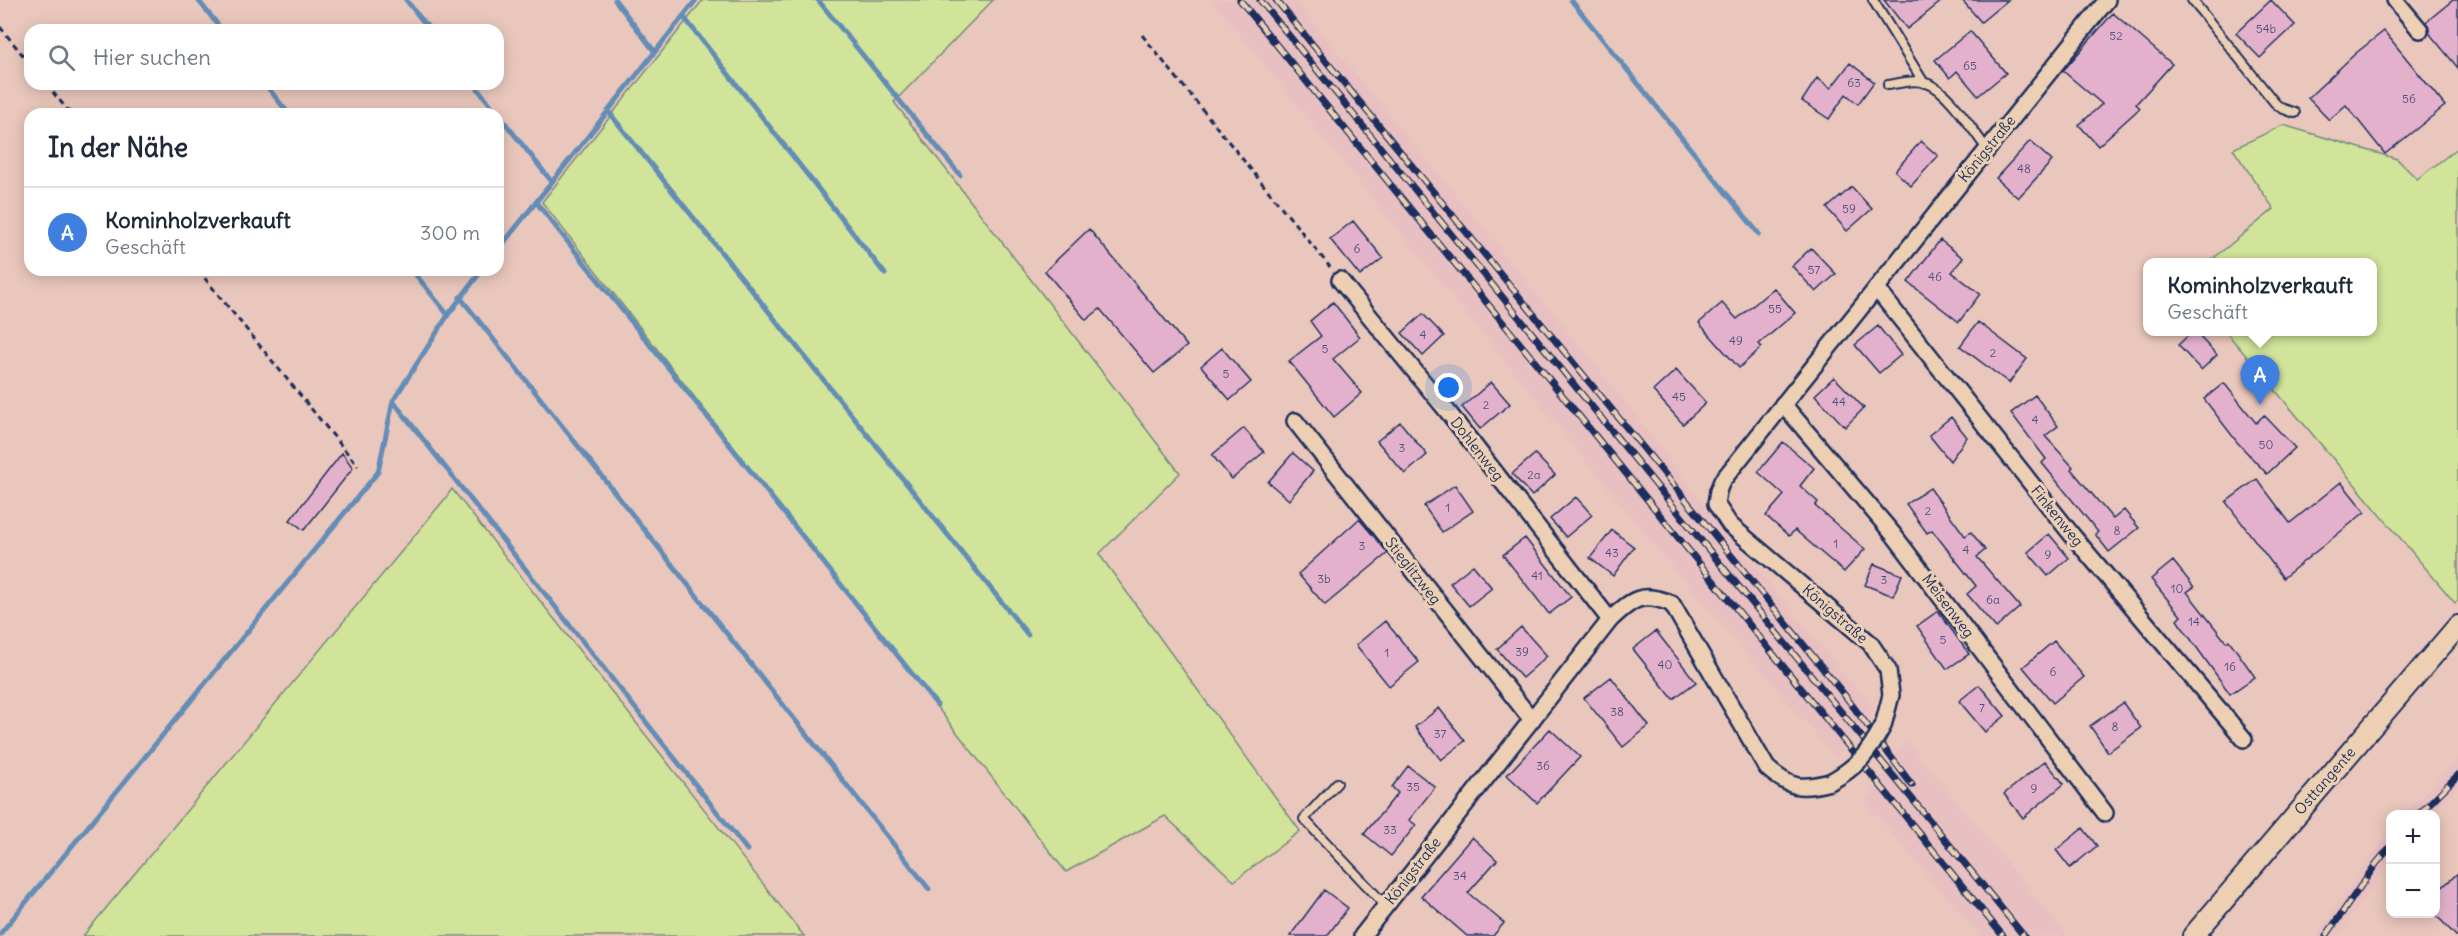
<!DOCTYPE html>
<html lang="de">
<meta charset="utf-8">
<style>
body{margin:0;font-family:Delius,sans-serif;background:#f2f2f3;color:#1f2937}
.controls{position:absolute;right:18px;bottom:18px;display:grid;overflow:hidden;border-radius:12px;box-shadow:0 3px 15px #0003}
.controls button{width:54px;height:54px;display:grid;place-items:center;padding:0;border:0;border-bottom:2px solid #e0e1e3;background:#fff;color:#1f2937;font:30px sans-serif}
.you{position:absolute;left:1449px;top:388px;width:21px;height:21px;margin:-15px;border:4px solid #fff;border-radius:50%;background:#1a73e8;box-shadow:0 0 0 9px #1a73e833}
.badge{display:grid;place-items:center;width:39px;height:39px;border-radius:50%;background:#1a73e8;color:#fff;font-size:20px;font-weight:700}
.pin{position:absolute;translate:-50% -50px;filter:drop-shadow(0 2px 3px #0008)}
.pin::after{content:'';position:absolute;top:32px;width:21px;height:18px;background:inherit;clip-path:polygon(0 0,100% 0,50% 100%)}
.popup{position:absolute;left:2143px;top:258px;width:234px;height:78px;box-sizing:border-box;display:grid;place-content:center;border-radius:12px;background:#fff;filter:drop-shadow(0 2px 4px #0005);font-size:20px;white-space:nowrap;color:#747a83}
.popup b{font-size:22px;color:#1f2937}
.popup::after{content:'';position:absolute;left:50%;top:100%;margin-left:-12px;border:12px solid transparent;border-top-color:#fff}
.list{margin:0;padding:0;list-style:none}
h2{display:flex;justify-content:space-between;align-items:center;height:78px;margin:0;padding:0 24px;font-size:26px}
h2 small{font-size:20px;font-weight:400;color:#747a83}
.list li{display:grid;grid-template-columns:39px 1fr auto;gap:18px;align-items:center;box-sizing:border-box;height:90px;padding:0 24px;border-top:2px solid #e0e1e3}
.list b{display:block;font-size:22px;white-space:nowrap}
.list p{margin:0;font-size:20px;white-space:nowrap;color:#747a83}
.list em{font-size:20px;font-style:normal;color:#747a83}
.icon{flex:none;width:33px;height:33px;fill:none;stroke:currentColor;stroke-width:2;stroke-linecap:round;stroke-linejoin:round}
.map{position:relative;flex:none;width:2458px;height:936px;overflow:hidden}
.search{position:absolute;background:#fff;box-shadow:0 3px 15px #0003;left:24px;top:24px;width:480px;height:66px;display:flex;align-items:center;gap:15px;box-sizing:border-box;padding:0 21px;border-radius:18px;color:#747a83;font-size:22px}
.panel{position:absolute;background:#fff;box-shadow:0 3px 15px #0003;left:24px;top:108px;width:480px;height:168px;border-radius:18px}
.map>svg:first-child{display:block}
.built{fill:#e8c0c1}
.green{fill:#d1e499;stroke:#768a7c;stroke-width:1.5}
.lines{fill:none;stroke-linecap:round;stroke-linejoin:round}
.stream{stroke:#638db7;stroke-width:5}
.building{fill:#e4b1cd;stroke:#1b2f5e;stroke-width:1.5}
.service-casing{stroke:#1b2f5e;stroke-width:12}
.minor-casing{stroke:#1b2f5e;stroke-width:20}
.secondary-casing{stroke:#1b2f5e;stroke-width:24}
.path{stroke:#1b2f5e;stroke-width:3;stroke-dasharray:6 4.5;stroke-linecap:butt}
.service{stroke:#edd0b4;stroke-width:8}
.minor{stroke:#edd0b4;stroke-width:15}
.secondary{stroke:#edd0b4;stroke-width:20}
.rail-casing{stroke:#1b2f5e;stroke-width:7}
.rail{stroke:#edd0b4;stroke-width:4.5;stroke-dasharray:14;stroke-linecap:butt}
.minor-bridge-casing{stroke:#1b2f5e;stroke-width:20;stroke-linecap:butt}
.minor-bridge{stroke:#edd0b4;stroke-width:15}
.labels{text-anchor:middle;stroke-width:6;stroke-linejoin:round;paint-order:stroke}
.number-label{font-size:12px;fill:#4d507a}
.street-label{font-size:15px;fill:#1b2f5e;stroke:#edd0b4}
</style>
<div class="map">
<svg width="2458" height="936" viewBox="0 0 2458 936">
<rect width="100%" height="100%" fill="#eac7bc"/>
<filter id="ink" filterUnits="userSpaceOnUse"><feTurbulence type="fractalNoise" baseFrequency=".0167" numOctaves="2"/><feDisplacementMap in="SourceGraphic" scale="12" xChannelSelector="R" yChannelSelector="G"/><feConvolveMatrix kernelMatrix="1 2 1 2 8 2 1 2 1" color-interpolation-filters="sRGB"/></filter>
<g filter="url(#ink)">
<path class="built" d="M1211,0H1295L1620,395L1695,493L1874,710L1835,758L1659,551Z
M1906,740L2068,936H1979L1865,802Z
M2458,758V786L2431,814H2405Z
M2390,832V861L2338,936H2316L2356,877Z"/>
<path class="green" d="M703,0H993L894,102L1180,473L1099,554L1300,831L1234,881L1165,816L1066,872L542,202Z
M2283,125L2397,159L2417,179L2458,148V600L2455,603L2226,332H2372V262H2209L2274,209L2233,149Z
M452,489L804,936H83L444,500Z"/>
<g class="lines">
<path class="stream" d="M198,0L222,30
M406,0L430,30
M615,0L655,52
M818,0L960,175
M1571,0L1759,234
M683,16L885,274
M265,84L289,114
M474,84L498,114
M608,111L1028,635
M498,114L552,182
M536,202L937,705
M498,250L696,0
M412,270L448,315
M460,297L929,889
M393,401L747,850
M0,934L378,472L393,401L448,315L482,270"/>
</g>
<path class="building" d="M1884,0H1943L1907,29Z
M1962,0H2008L1981,22Z
M2271,0L2295,25L2260,58L2236,33Z
M2453,0H2458V68L2429,33L2426,22Z
M2113,13L2172,64L2136,104L2140,108L2098,146L2079,125L2102,104L2063,71Z
M1970,31L2006,73L1978,96L1957,71L1950,78L1935,60Z
M2384,31L2445,106L2385,154L2346,105L2329,120L2308,98L2356,53Z
M1850,63L1874,82L1858,104L1846,94L1829,119L1802,101L1817,78L1831,88Z
M1921,141L1938,156L1911,186L1895,171Z
M2030,141L2052,161L2018,198L1996,178Z
M1852,187L1872,209L1847,231L1827,208Z
M1353,221L1383,258L1360,276L1330,239Z
M1089,229L1187,346L1154,373L1100,309L1086,320L1045,271Z
M1940,240L1963,258L1952,272L1980,294L1959,322L1908,282Z
M1811,248L1836,274L1816,292L1792,266Z
M1774,288L1795,313L1759,344L1762,347L1739,368L1699,323L1722,303L1737,319Z
M1333,302L1360,337L1333,359L1362,393L1334,417L1289,361L1321,336L1310,321Z
M1423,314L1444,336L1423,356L1402,333Z
M1978,322L2027,359L2009,383L1960,346Z
M1878,326L1901,355L1879,373L1855,345Z
M2192,332H2195L2217,355L2201,370L2178,345Z
M1222,348L1251,382L1230,400L1201,366Z
M1676,370L1706,403L1683,424L1653,391Z
M1834,377L1864,408L1845,427L1815,395Z
M1491,382L1510,404L1480,429L1462,407Z
M2224,383L2256,423L2264,415L2295,448L2267,474L2237,442L2204,399Z
M2035,395L2058,426L2045,436L2073,467L2071,469L2113,519L2124,510L2139,528L2109,552L2095,534L2098,532L2042,463L2046,459L2011,413Z
M1951,417L1967,437L1950,461L1929,435Z
M1400,422L1427,455L1405,474L1377,441Z
M1244,428L1264,452L1232,479L1212,455Z
M1783,442L1814,468L1800,486L1818,502L1815,506L1865,549L1844,572L1795,530L1789,536L1766,516L1784,495L1758,472Z
M342,453L353,468L304,530L290,520Z
M1293,453L1313,471L1289,500L1268,482Z
M1535,454L1555,475L1532,496L1512,474Z
M2257,479L2290,523L2341,482L2365,512L2283,578L2226,502Z
M1455,485L1473,511L1442,532L1424,506Z
M1930,488L1965,536L1971,532L1985,550L1977,557L2020,607L1996,628L1967,594L1976,586L1932,530L1927,533L1906,504Z
M1576,497L1592,515L1566,537L1550,519Z
M1359,519L1388,553L1325,605L1298,574Z
M1612,530L1634,547L1613,576L1590,558Z
M2049,534L2069,558L2048,576L2028,552Z
M1525,538L1571,597L1549,614L1503,555Z
M2173,561L2194,587L2187,592L2226,642L2229,640L2255,677L2230,694L2177,620L2181,616L2151,579Z
M1874,564L1902,575L1893,596L1865,585Z
M1473,565L1492,588L1469,606L1450,583Z
M1938,611L1969,654L1947,669L1917,626Z
M1385,621L1419,662L1389,686L1356,645Z
M1521,627L1547,656L1522,678L1497,649Z
M1656,631L1696,682L1673,699L1633,649Z
M2054,641L2084,677L2053,703L2023,667Z
M1611,677L1649,726L1623,747L1584,698Z
M1979,685L2005,716L1985,732L1959,701Z
M2123,703L2141,728L2108,752L2090,726Z
M1439,708L1465,741L1441,760L1415,727Z
M1550,729L1580,757L1537,803L1507,775Z
M2045,761L2064,784L2023,818L2004,794Z
M1408,766L1435,787L1409,820L1416,825L1391,856L1364,834L1398,793L1392,787Z
M2083,828L2097,846L2070,868L2056,850Z
M1472,837L1497,860L1468,893L1504,923L1493,936H1467L1421,896Z
M2458,873V936H2456L2436,915V893Z
M1324,890L1348,908L1327,936H1290Z"/>
<g class="lines">
<g class="service-casing">
<path id="service" d="M1873,0L1924,83
M2192,0L2275,103L2281,108L2295,113
M1888,85C1900,83 1914,79 1926,83C1948,89 1973,131 1987,149
M1337,783L1304,819L1386,906"/>
</g>
<g class="minor-casing">
<path id="minor" d="M2395,0L2420,30
M1340,280L1448,412L1610,620
M1876,288L2072,535L2244,739
M1783,404L1893,534L2105,813
M1295,421L1532,720
M1883,726L1891,695L1888,670L1870,643L1730,525L1716,504L1718,491L1722,481L2107,0
M1362,936L1610,620C1632,599 1642,591 1672,604L1767,768C1790,788 1800,790 1830,782"/>
</g>
<g class="secondary-casing">
<path id="secondary" d="M2193,936L2458,626"/>
</g>
<path class="path" d="M0,27L30,64
M1142,35L1330,267
M46,84L71,114
M198,270L358,466"/>
<use href="#service" class="service"/>
<use href="#minor" class="minor"/>
<use href="#secondary" class="secondary"/>
<g class="rail-casing">
<path id="rail" d="M1240,0L2003,936
M1260,0L2024,936
M1276,0L1704,522L1846,697L1912,785
M2419,814L2458,775
M2326,936L2376,864L2390,847"/>
</g>
<use href="#rail" class="rail"/>
<g class="minor-bridge-casing">
<path id="minor-bridge" d="M1830,782C1857,767 1868,754 1883,726"/>
</g>
<use href="#minor-bridge" class="minor-bridge"/>
</g>
</g>
<g class="labels">
<g class="number-label">
<text x="2266" y="33">54b</text>
<text x="2116" y="40">52</text>
<text x="1970" y="70">65</text>
<text x="1854" y="87">63</text>
<text x="2409" y="103">56</text>
<text x="2024" y="173">48</text>
<text x="1849" y="213">59</text>
<text x="1357" y="253">6</text>
<text x="1814" y="274">57</text>
<text x="1935" y="281">46</text>
<text x="1775" y="313">55</text>
<text x="1423" y="339">4</text>
<text x="1736" y="345">49</text>
<text x="1325" y="353">5</text>
<text x="1993" y="357">2</text>
<text x="1226" y="378">5</text>
<text x="1679" y="401">45</text>
<text x="1839" y="406">44</text>
<text x="1486" y="409">2</text>
<text x="2035" y="424">4</text>
<text x="2266" y="449">50</text>
<text x="1402" y="452">3</text>
<text x="1534" y="479">2a</text>
<text x="1448" y="512">1</text>
<text x="1928" y="515">2</text>
<text x="2117" y="535">8</text>
<text x="1836" y="548">1</text>
<text x="1362" y="550">3</text>
<text x="1966" y="554">4</text>
<text x="1612" y="557">43</text>
<text x="2048" y="559">9</text>
<text x="1537" y="580">41</text>
<text x="1324" y="583">3b</text>
<text x="1884" y="584">3</text>
<text x="2177" y="593">10</text>
<text x="1993" y="604">6a</text>
<text x="2194" y="626">14</text>
<text x="1943" y="644">5</text>
<text x="1522" y="656">39</text>
<text x="1387" y="657">1</text>
<text x="1665" y="669">40</text>
<text x="2230" y="671">16</text>
<text x="2053" y="676">6</text>
<text x="1982" y="712">7</text>
<text x="1617" y="716">38</text>
<text x="2115" y="731">8</text>
<text x="1440" y="738">37</text>
<text x="1543" y="770">36</text>
<text x="1413" y="791">35</text>
<text x="2034" y="793">9</text>
<text x="1390" y="834">33</text>
<text x="1460" y="880">34</text>
</g>
<g class="street-label">
<text transform="translate(1987 149) rotate(-51)" y="5">Königstraße</text>
<text transform="translate(1477 449) rotate(52)" y="5">Dohlenweg</text>
<text transform="translate(2057 516) rotate(51)" y="5">Finkenweg</text>
<text transform="translate(1413 571) rotate(52)" y="5">Stieglitzweg</text>
<text transform="translate(1948 606) rotate(53)" y="5">Meisenweg</text>
<text transform="translate(1835 614) rotate(41)" y="5">Königstraße</text>
<text transform="translate(2325 781) rotate(-49)" y="5">Osttangente</text>
<text transform="translate(1413 871) rotate(-52)" y="5">Königstraße</text>
</g>
</g>
</svg>
<div class="controls">
<button>+</button>
<button>−</button>
</div>
<div class="you"></div>
<div class="pin badge" style="left:2260px;top:405px;background:#3f7fe0">A</div>
<div class="popup"><b>Kominholzverkauft</b>Geschäft</div>
<div class="search"><svg class="icon" aria-label="search" viewBox="0 0 24 24"><circle cx="10" cy="10" r="6"/><path d="M15 15l6 6"/></svg>Hier suchen</div>
<section class="panel">
<h2>In der Nähe<small></small></h2>
<ul class="list">
<li><span class="badge" style="background:#3f7fe0">A</span><div><b>Kominholzverkauft</b><p>Geschäft</p></div><em>300 m</em></li>
</ul>
</section>
</div>
